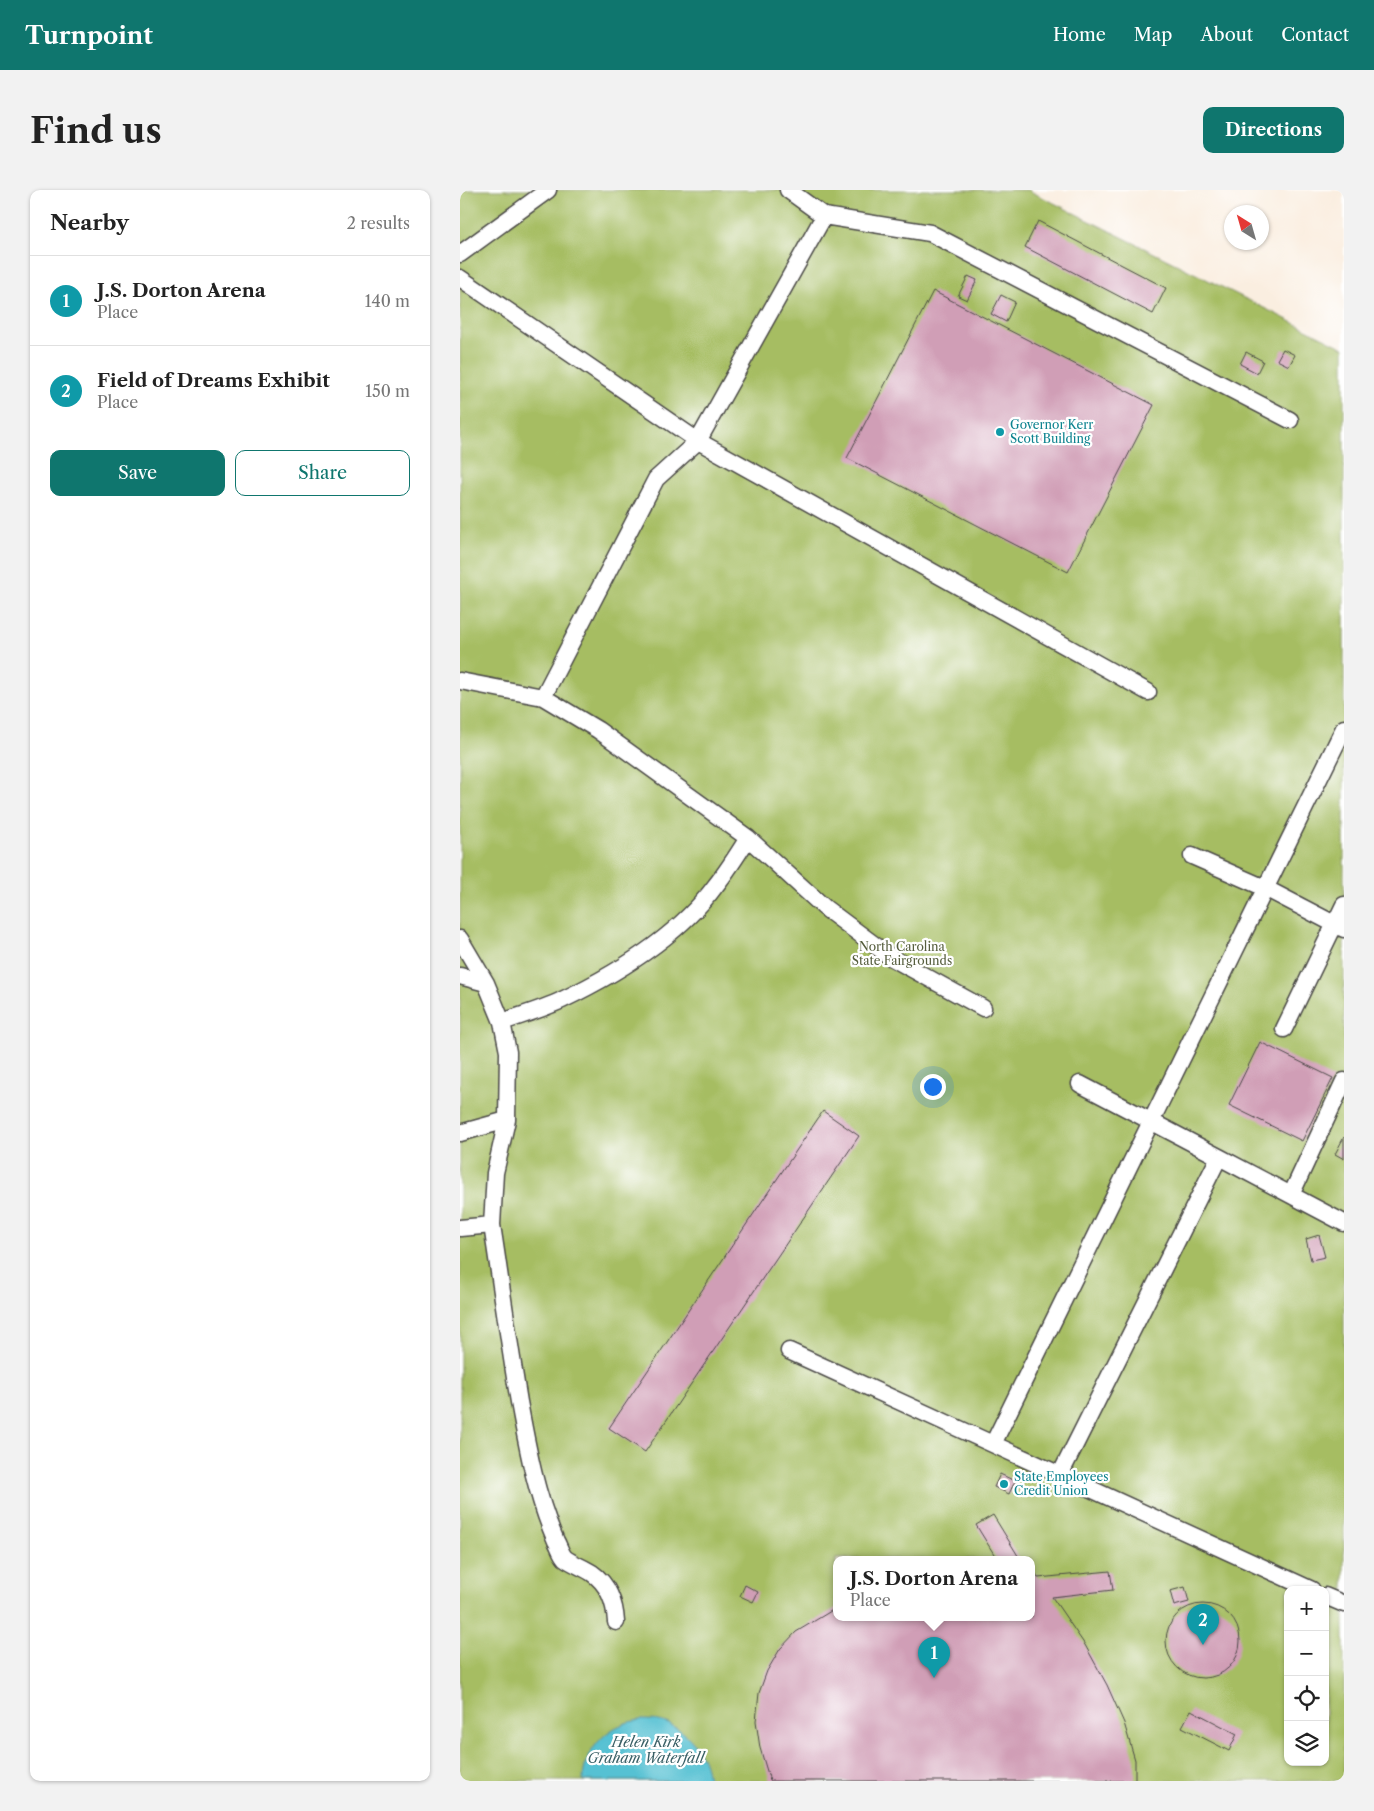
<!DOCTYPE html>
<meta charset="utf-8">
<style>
body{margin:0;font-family:"Libre Caslon Text",serif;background:#f2f2f2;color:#222}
.controls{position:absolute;right:15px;bottom:15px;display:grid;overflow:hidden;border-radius:10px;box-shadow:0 1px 4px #0004}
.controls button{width:45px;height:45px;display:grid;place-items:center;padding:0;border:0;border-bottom:1px solid #e0e0e0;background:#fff;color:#222;font:25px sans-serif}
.compass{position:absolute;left:764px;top:15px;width:45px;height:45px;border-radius:50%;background:#fff;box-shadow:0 1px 4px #0004;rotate:323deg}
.you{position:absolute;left:472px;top:896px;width:18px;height:18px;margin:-12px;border:4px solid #fff;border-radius:50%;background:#1a73e8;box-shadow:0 0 0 8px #1a73e833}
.badge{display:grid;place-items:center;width:32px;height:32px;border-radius:50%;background:#0f766e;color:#fff;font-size:16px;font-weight:700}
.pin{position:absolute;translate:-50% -41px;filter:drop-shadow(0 1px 2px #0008)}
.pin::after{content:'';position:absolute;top:26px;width:18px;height:15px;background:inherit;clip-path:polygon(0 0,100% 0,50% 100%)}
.popup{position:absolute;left:373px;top:1366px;width:202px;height:65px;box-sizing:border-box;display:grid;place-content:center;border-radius:10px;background:#fff;filter:drop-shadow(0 1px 4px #0005);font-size:16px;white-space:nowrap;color:#767676}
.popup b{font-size:19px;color:#222}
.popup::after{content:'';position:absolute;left:50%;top:100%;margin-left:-10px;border:10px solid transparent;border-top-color:#fff}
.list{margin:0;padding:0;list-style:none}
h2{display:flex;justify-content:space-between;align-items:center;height:65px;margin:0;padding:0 20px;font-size:21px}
h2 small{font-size:16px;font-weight:400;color:#767676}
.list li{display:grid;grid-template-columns:32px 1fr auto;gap:15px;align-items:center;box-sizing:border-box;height:90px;padding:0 20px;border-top:1px solid #e0e0e0}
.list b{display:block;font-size:19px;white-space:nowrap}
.list p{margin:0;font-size:16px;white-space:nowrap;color:#767676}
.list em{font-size:16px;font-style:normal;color:#767676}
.actions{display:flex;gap:10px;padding:15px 20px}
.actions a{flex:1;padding:11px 0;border:1px solid #0f766e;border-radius:10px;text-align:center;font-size:18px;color:#0f766e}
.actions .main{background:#0f766e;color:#fff}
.icon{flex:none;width:28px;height:28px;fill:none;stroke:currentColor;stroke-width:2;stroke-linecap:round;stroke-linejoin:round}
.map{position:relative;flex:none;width:884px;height:1591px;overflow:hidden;border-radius:10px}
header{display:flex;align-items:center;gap:30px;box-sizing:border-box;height:70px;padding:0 25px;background:#0f766e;color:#fff}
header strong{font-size:24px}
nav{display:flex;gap:28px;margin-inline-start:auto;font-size:18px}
.intro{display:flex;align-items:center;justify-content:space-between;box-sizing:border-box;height:120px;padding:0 30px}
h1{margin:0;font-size:35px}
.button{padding:12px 22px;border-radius:10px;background:#0f766e;color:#fff;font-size:18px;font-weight:700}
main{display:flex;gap:30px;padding:0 30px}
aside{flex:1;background:#fff;border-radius:10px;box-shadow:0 1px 4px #0004}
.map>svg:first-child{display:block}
.green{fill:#a6bd62;stroke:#687446;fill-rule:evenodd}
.water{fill:#57c1d3;stroke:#41767f}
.building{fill:#d09eb6}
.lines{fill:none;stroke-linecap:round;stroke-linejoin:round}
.service-casing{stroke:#4a4846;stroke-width:19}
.service{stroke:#fff;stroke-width:16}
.culture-dot{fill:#0f9aa8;stroke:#fff;stroke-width:2}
.labels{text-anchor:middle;stroke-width:4.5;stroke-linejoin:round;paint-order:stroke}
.culture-label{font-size:12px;fill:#0d838f;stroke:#fff;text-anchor:start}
.park-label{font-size:12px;fill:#565e3e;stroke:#fff}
.water-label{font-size:14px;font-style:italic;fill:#3a6066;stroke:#fff}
</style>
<header>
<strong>Turnpoint</strong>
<nav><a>Home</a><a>Map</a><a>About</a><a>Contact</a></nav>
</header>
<div class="intro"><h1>Find us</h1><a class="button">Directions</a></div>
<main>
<aside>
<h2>Nearby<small>2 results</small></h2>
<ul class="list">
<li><span class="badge" style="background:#0f9aa8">1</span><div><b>J.S. Dorton Arena</b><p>Place</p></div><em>140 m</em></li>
<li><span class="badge" style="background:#0f9aa8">2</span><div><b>Field of Dreams Exhibit</b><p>Place</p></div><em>150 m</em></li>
</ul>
<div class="actions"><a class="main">Save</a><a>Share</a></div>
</aside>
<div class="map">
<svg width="884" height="1591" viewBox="0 0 884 1591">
<rect width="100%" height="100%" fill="#fff"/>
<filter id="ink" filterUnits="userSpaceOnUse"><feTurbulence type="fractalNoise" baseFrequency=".02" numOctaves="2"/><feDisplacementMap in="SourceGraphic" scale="10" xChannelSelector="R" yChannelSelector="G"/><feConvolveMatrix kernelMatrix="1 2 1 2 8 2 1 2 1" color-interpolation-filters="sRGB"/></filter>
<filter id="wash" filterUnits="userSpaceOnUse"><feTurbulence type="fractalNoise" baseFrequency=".0096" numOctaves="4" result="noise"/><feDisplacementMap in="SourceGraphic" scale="20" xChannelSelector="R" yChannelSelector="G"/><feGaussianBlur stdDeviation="1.12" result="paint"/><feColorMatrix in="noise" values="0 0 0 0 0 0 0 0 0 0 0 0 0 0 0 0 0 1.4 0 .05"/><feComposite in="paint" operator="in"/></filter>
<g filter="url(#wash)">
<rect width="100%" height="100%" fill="#faeee0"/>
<path class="green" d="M0,0H568L884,158V1591H0ZM376,1369H572V1427H376ZM828,1400H865V1572H828Z"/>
<path class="water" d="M180,1530C186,1530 193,1530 199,1531C227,1537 246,1563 248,1591H123C123,1568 139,1544 161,1535C166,1532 174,1531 180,1530Z"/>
<g id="blocks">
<path class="building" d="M578,31L706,98L693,124L565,57Z
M508,86L517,90L507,110L498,106Z
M473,101L694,215L608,382L387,268Z
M541,105L555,112L546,132L531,124Z
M823,159L835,165L829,176L817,170Z
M786,162L803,171L797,183L780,174Z
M800,852L873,888L842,951L769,915Z
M363,921L399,946L185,1262L149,1238Z
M884,947V969L875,964Z
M859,1045L865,1067L851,1070L846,1049Z
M540,1284L555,1291L549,1304L534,1297Z
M533,1325L560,1369H537L516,1335Z
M650,1381L653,1400L592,1407L625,1455L647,1495L664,1533L675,1570V1591H310L300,1558L296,1531L299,1503L307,1481L320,1459L336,1442L376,1418V1427H572V1384H576L578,1388Z
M285,1395L298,1402L293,1412L280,1406Z
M725,1397L729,1412L714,1416L710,1401Z
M706 1451a37 37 0 1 1 74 0a37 37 0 1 1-74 0Z
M731,1520L777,1544L769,1561L722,1537Z"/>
</g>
</g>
<g filter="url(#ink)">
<use href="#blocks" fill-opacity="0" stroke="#4a4846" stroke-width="1"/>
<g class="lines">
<g class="service-casing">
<path id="service" d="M328,0L364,26L470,43L830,230
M0,64L88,0
M0,88L238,251L364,26
M0,491L83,507
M732,666L805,698L884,739
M0,749L26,793L42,832L48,862L47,930L35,983L32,1035L0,1038
M0,786L26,793
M523,818L432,768L365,718L288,648L138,540L83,507L196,289L238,251L688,502
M42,832C62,825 83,819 102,810C158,783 219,746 256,695C268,680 278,664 288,648
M824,839L884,715
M0,943L47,930
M759,967L884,1033
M831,1005L884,891
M32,1035C41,1094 49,1153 59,1212C68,1261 76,1305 96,1351C99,1356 101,1364 105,1368C113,1374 123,1377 132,1383C148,1394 155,1413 156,1432
M329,1161L852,1400
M533,1254L884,538
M600,1285L759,967L620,894
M865,1406L884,1414"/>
</g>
<use href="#service" class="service"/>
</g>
</g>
<g class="culture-dot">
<circle cx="540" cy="242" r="5"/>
<circle cx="544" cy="1294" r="5"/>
</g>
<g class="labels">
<g class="culture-label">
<text x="550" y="239">Governor Kerr<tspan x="550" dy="14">Scott Building</tspan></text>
<text x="554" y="1291">State Employees<tspan x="554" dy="14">Credit Union</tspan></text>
</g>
<g class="park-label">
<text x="442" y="761">North Carolina<tspan x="442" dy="14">State Fairgrounds</tspan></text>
</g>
<g class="water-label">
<text x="186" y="1557">Helen Kirk<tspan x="186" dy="16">Graham Waterfall</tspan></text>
</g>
</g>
</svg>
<div class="controls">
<button>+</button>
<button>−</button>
<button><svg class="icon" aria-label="locate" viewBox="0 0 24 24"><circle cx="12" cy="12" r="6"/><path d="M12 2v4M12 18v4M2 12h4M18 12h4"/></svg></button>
<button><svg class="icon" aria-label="layers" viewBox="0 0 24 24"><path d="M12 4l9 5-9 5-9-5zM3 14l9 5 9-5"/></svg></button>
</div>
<svg class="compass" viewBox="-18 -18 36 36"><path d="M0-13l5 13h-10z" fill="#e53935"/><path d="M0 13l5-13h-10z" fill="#767676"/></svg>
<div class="you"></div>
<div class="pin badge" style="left:474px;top:1488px;background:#0f9aa8">1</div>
<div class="popup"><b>J.S. Dorton Arena</b>Place</div>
<div class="pin badge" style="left:743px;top:1455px;background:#0f9aa8">2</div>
</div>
</main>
